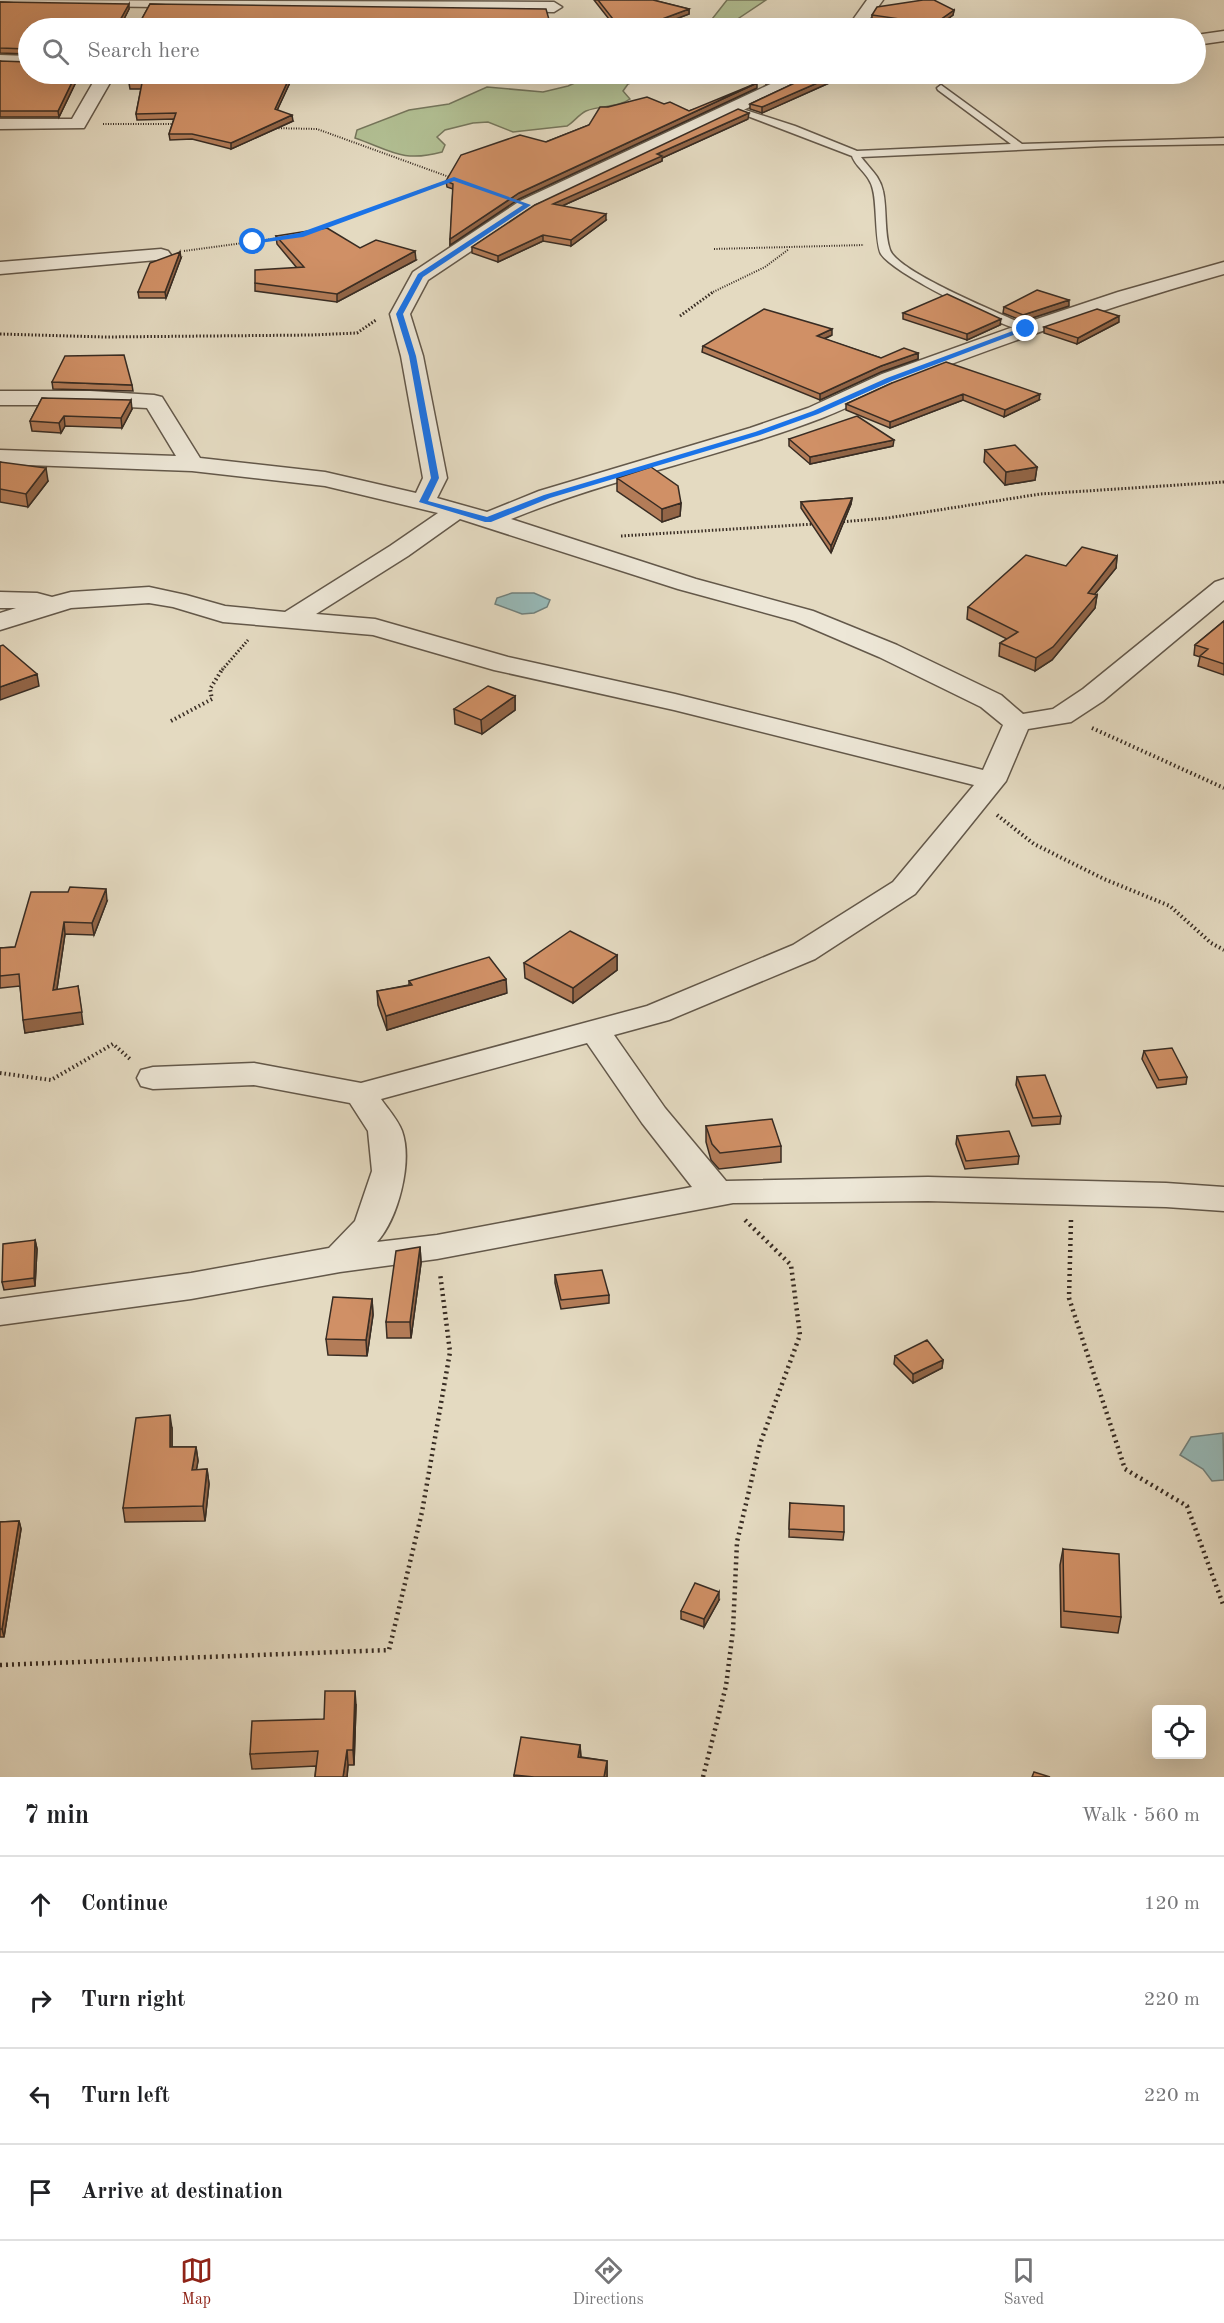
<!DOCTYPE html>
<meta charset="utf-8">
<style>
body{margin:0;font-family:"Old Standard TT",serif;background:#f2f2f2;color:#202124}
.controls{position:absolute;right:18px;bottom:18px;display:grid;overflow:hidden;border-radius:6px;box-shadow:0 6px 24px #0002}
.controls button{width:54px;height:54px;display:grid;place-items:center;padding:0;border:0;border-bottom:2px solid #e0e0e0;background:#fff;color:#202124;font:30px sans-serif}
.stop{position:absolute;width:18px;height:18px;margin:-14px;border:4px solid #1a73e8;border-radius:50%;background:#fff}
.stop.end{background:#1a73e8;border-color:#fff;box-shadow:0 2px 6px #0008}
.list{margin:0;padding:0;list-style:none}
h2{display:flex;justify-content:space-between;align-items:center;height:78px;margin:0;padding:0 24px;font-size:26px}
h2 small{font-size:20px;font-weight:400;color:#757577}
.list li{display:grid;grid-template-columns:39px 1fr auto;gap:18px;align-items:center;box-sizing:border-box;height:96px;padding:0 24px;border-top:2px solid #e0e0e0}
.list b{display:block;font-size:22px;white-space:nowrap}
.list em{font-size:20px;font-style:normal;color:#757577}
.icon{flex:none;width:33px;height:33px;fill:none;stroke:currentColor;stroke-width:2;stroke-linecap:round;stroke-linejoin:round}
.map{position:relative;flex:none;width:1224px;height:1777px;overflow:hidden}
.search{position:absolute;background:#fff;box-shadow:0 6px 24px #0002;left:18px;right:18px;top:18px;height:66px;display:flex;align-items:center;gap:15px;box-sizing:border-box;padding:0 21px;border-radius:33px;color:#757577;font-size:22px}
.sheet{height:462px;background:#fff}
nav{display:flex;justify-content:space-around;align-items:center;box-sizing:border-box;height:84px;border-top:2px solid #e0e0e0;background:#fff;font-size:16px;color:#757577}
nav a{display:grid;justify-items:center;gap:3px}
nav .on{color:#8f2418}
.map>svg:first-child{display:block}
.green{fill:#b2c094;stroke:#75765c;stroke-width:1.5}
.water{fill:#97bab9;stroke:#71817d;stroke-width:1.5}
.lines{fill:none;stroke-linecap:round;stroke-linejoin:round}
.service-casing{stroke:#63584a;stroke-width:3}
.minor-casing{stroke:#63584a;stroke-width:3}
.path-far3{stroke:#382c23;stroke-width:2;stroke-dasharray:1 1.5;stroke-linecap:butt}
.path-far2{stroke:#382c23;stroke-width:3;stroke-dasharray:1.5 2;stroke-linecap:butt}
.path-far1{stroke:#382c23;stroke-width:4;stroke-dasharray:1.5 3;stroke-linecap:butt}
.path{stroke:#382c23;stroke-width:4.5;stroke-dasharray:2 4;stroke-linecap:butt}
.service{fill:#ede7d7;fill-rule:evenodd}
.minor{fill:#ede7d7;fill-rule:evenodd}
.wall{fill:#b37c58;stroke:#382c23;stroke-width:1.5}
.shaded-wall{fill:#926547;stroke:#382c23;stroke-width:1.5}
.building{fill:#d09066;stroke:#382c23;stroke-width:1.5}
.route{fill:#1a73e8}
</style>
<div class="map">
<svg width="1224" height="1777" viewBox="0 0 1224 1777">
<rect width="100%" height="100%" fill="#e4dac1"/>
<filter id="stains"><feTurbulence type="fractalNoise" baseFrequency=".00333" numOctaves="4"/><feColorMatrix values="0 0 0 0 .2 0 0 0 0 .09 0 0 0 0 .02 0 0 0 .5 -.17"/></filter>
<radialGradient id="worn" r=".72"><stop offset=".6" stop-color="#630" stop-opacity="0"/><stop offset="1" stop-color="#630" stop-opacity=".3"/></radialGradient>
<path class="green" d="M727,0H766L724,28H705Z
M595,74H643L640,80L628,84L623,91L630,99C617,108 601,105 586,111C578,115 574,122 567,126L513,132L488,122L473,123L445,130L437,137L445,145L442,152C402,163 390,150 355,138L357,130L409,110L449,104L487,87L543,92L568,86Z"/>
<path class="water" d="M512,593H534L550,600L547,607L534,613L522,614L495,604L497,598Z
M1223,1433L1224,1480L1212,1481L1203,1469L1180,1455L1191,1437Z"/>
<g class="lines">
<g class="service-casing">
<path id="service" d="M941,85L1022,144L1224,138V144L1106,146L861,157C869,168 880,176 883,191C887,208 884,234 890,250C899,273 1004,315 1030,327V331L1026,332C999,325 895,275 881,254C875,243 877,205 873,190C870,174 856,168 852,156L729,109L736,107L795,126L857,151L1011,144L938,90L937,88Z"/>
</g>
<g class="minor-casing">
<path id="minor" d="M0,0L554,2L562,7L554,12L0,5Z
M867,0H883L863,28H847Z
M1224,31V41L1196,45V35Z
M0,55L28,56V66L0,65Z
M98,74H115L84,128L0,129V119H72Z
M792,74H814L811,78L534,209L428,280L410,314L423,356L447,478L437,498L487,512L539,491L750,428L808,408L882,374L1019,325L1118,292L1224,262V274C1114,305 1007,342 901,383C874,393 849,408 822,418C720,457 612,478 511,519L696,579L813,611L897,645L1001,695L1023,714L1053,709L1083,689L1215,582L1224,579V600L1103,701L1071,722L1028,729L1006,781L915,894L815,959L669,1020L614,1035L665,1108L726,1181L928,1177L1166,1183L1224,1187V1211L1166,1207L928,1201L733,1203L437,1259L340,1272L191,1299L0,1325V1299L191,1273L329,1248L355,1221L372,1171L368,1131L350,1103L254,1085L153,1089L141,1086L137,1078L141,1070L153,1067L254,1063L361,1083L647,1006L793,945L893,882L974,785L674,710L494,670L373,635L223,622L173,607L149,603L71,608L0,630V613L16,608H0V592L37,593L52,597L71,592L149,587L186,595L225,606L285,612L390,546L438,513L325,486L192,471L0,464V450L176,456L147,408L90,405H0V391H90L154,395L162,397L200,458L325,472L416,493L423,478L401,356L390,314L413,272L520,201ZM460,519L678,589L795,621L879,657L981,707L1003,725L983,770L675,694L508,657L375,619L316,614L408,556ZM587,1043L642,1123L692,1187L437,1235L377,1242C398,1219 413,1162 402,1131C398,1120 388,1109 381,1099Z
M161,249L168,251L171,255L168,259L0,274V262Z"/>
</g>
<path class="path-far3" d="M962,81L974,74
M103,124H177
M271,128L317,129L452,178
M314,230L450,180
M714,249L864,245
M184,251L280,238
M711,293L765,267L789,249"/>
<path class="path-far2" d="M680,316L713,292
M0,334L105,337L312,335L357,333L376,320
M840,522L888,518L1040,494L1224,482
M621,536L814,524
M222,670L248,640"/>
<path class="path-far1" d="M171,721L212,699L210,689L223,668
M1092,728L1224,788
M997,815L1034,844L1104,879L1170,906L1211,943L1224,950
M0,1073L51,1080L113,1044L131,1060"/>
<path class="path" d="M1071,1220L1069,1298L1125,1469L1187,1506L1224,1607
M0,1665L389,1650L422,1512L450,1352L440,1273
M703,1777L726,1686L733,1630L737,1542L760,1444L800,1335L791,1265L744,1219"/>
<use href="#service" class="service"/>
<use href="#minor" class="minor"/>
</g>
<path class="wall" d="M594,0H653L689,9V14L652,28H616Z
M0,2L129,9L121,25L139,24L150,4L550,23V28L473,26L28,28V54L0,53Z
M954,10L953,15L935,28H927L872,20V15Z
M0,61L28,74H84L82,80H77L59,117H0Z
M133,74H386L372,82L341,76H293L277,110L293,121L231,149L192,139L170,140L169,134L174,119L137,120L136,114L141,89H130L129,83Z
M813,74H844L838,79L762,113L750,109V104L812,75Z
M757,88L519,199L450,245L453,189L447,187L446,181L589,125L608,107L664,104L689,111Z
M748,119L662,158V161L562,206L606,220L571,246L543,241L498,262L472,253V247L535,205Z
M276,236L360,248L416,260L337,302L255,291V283L297,268L277,244Z
M181,258L166,298H139L138,292Z
M1069,306L1023,321L1003,313L1004,307Z
M903,313L1000,325L967,340L903,319Z
M1119,322L1077,344L1044,333V327Z
M832,335L824,339L881,358L918,353V359L881,372L820,400L702,352L703,346Z
M52,382L132,385L133,391L53,389Z
M892,383L1039,400L1004,417L963,400L890,428L846,410V404Z
M42,398L132,409L122,428L65,426L61,433L32,431L30,421Z
M789,439L893,446L810,464L789,446Z
M985,450L1037,467L1035,480L1005,485L984,462Z
M0,462L48,481L28,507L0,502Z
M617,478L681,503L680,516L662,522L617,491Z
M852,498L851,504L831,553L801,508V502Z
M1117,556L1116,568L1094,595H1097L1095,608L1052,660L1035,671L999,656L1000,643L1007,639L967,619L968,607L1066,566Z
M1224,621V675L1198,666L1200,657L1194,655L1195,645Z
M515,696V710L482,734L455,724L454,709Z
M107,901L94,935L65,934L57,989L83,1024L25,1033L20,986L0,988V948L15,947Z
M617,955V970L573,1003L525,978L524,963Z
M409,981L507,993L387,1030L378,1005L377,991L409,985Z
M1144,1051L1187,1077L1186,1084L1157,1088L1142,1059Z
M1017,1077L1061,1116L1060,1124L1032,1126L1016,1085Z
M706,1126L781,1146V1162L719,1169L711,1160L706,1142Z
M957,1136L1019,1156L1018,1164L965,1169L956,1144Z
M35,1240L37,1249L35,1286L4,1290L2,1282Z
M420,1247L421,1263L411,1338H387L386,1322Z
M555,1275L609,1295V1303L561,1309L555,1283Z
M372,1299L373,1315L367,1356L328,1355L326,1339Z
M895,1356L943,1360L942,1368L913,1383L894,1364Z
M172,1429V1447H196L198,1461L196,1470L207,1469L209,1484L205,1521L125,1522L123,1508Z
M790,1503L844,1532L843,1540L789,1537Z
M19,1521L21,1529L4,1637H0V1522Z
M1063,1549L1121,1617L1118,1633L1061,1627L1060,1565Z
M719,1600L704,1627L681,1619V1611Z
M356,1705L354,1765H348L347,1777H315L316,1766L252,1769L250,1754L324,1719Z
M580,1745L581,1757L607,1761V1777H514V1775Z"/>
<path class="shaded-wall" d="M129,4V9L120,27L119,22Z
M689,9V14L652,28H638Z
M954,10L953,15L935,28H934V24Z
M76,74L77,80L59,117L58,111Z
M291,74H293V76L275,115V109Z
M377,74H386L372,82V76Z
M777,74H788L766,84V78Z
M838,74H844L838,79L762,113V107Z
M757,83V88L519,199L450,245V239L519,193Z
M749,113L748,119L662,158V161L553,210V204L657,154Z
M292,115L293,121L231,149V143Z
M606,214V220L571,246V240Z
M543,235V241L498,262V256Z
M415,251L416,260L337,302V294Z
M180,252L181,258L166,298L165,292Z
M1069,300V306L1023,321V315Z
M1119,316V322L1077,344L1078,338Z
M1001,319L1000,325L967,340V334Z
M832,329V335L817,342V336Z
M918,353V359L881,372L820,400V394L881,366Z
M963,394V400L890,428V422Z
M1040,394L1039,400L1004,417L1005,410Z
M131,400L132,409L122,428L121,418Z
M64,416L65,426L61,433L59,423Z
M894,440L893,446L810,464V457Z
M1037,467L1035,480L1005,485L1006,472Z
M46,468L48,481L28,507L26,494Z
M852,498L851,504L831,553V546Z
M681,503L680,516L662,522V509Z
M1117,556L1116,568L1086,605L1088,593Z
M1097,595L1095,608L1052,660L1035,671L1036,658Z
M37,674L39,686L0,700V687Z
M515,696V710L482,734L481,720Z
M106,889L107,901L94,935L92,923Z
M64,922L65,934L55,1002L53,990Z
M617,955V970L573,1003V988Z
M506,979L507,993L387,1030L386,1016Z
M78,986L83,1024L25,1033L23,1020Z
M35,1240L37,1249L35,1286L34,1278Z
M420,1247L421,1263L411,1338L410,1322Z
M372,1299L373,1315L367,1356L366,1340Z
M943,1360L942,1368L913,1383V1374Z
M170,1415L172,1429V1462L170,1447Z
M196,1447L198,1461L194,1484L192,1470Z
M207,1469L209,1484L205,1521L203,1506Z
M19,1521L21,1529L4,1637L2,1629Z
M719,1592V1600L704,1627V1619Z
M355,1691L356,1705L354,1765L353,1750Z
M580,1745L581,1761L578,1757Z
M347,1750L348,1765L347,1777H343Z
M607,1761V1777H604Z"/>
<path class="building" d="M598,0H653L689,9L638,28H620Z
M923,0H934L954,10L934,24L872,15L877,7Z
M0,2L129,4L119,22L121,25L139,24L150,4L546,9L550,23L473,21L470,28H28V49L0,48Z
M849,25L871,28H844Z
M568,27L594,28H566Z
M0,61L28,62V74H81H76L58,111H0Z
M133,74H291L275,109L292,115L231,143L192,134H169L176,113L136,114L142,83H129Z
M355,74H377L372,76Z
M813,74H838L762,107L750,104L812,75Z
M757,83L519,193L450,239L453,184L446,181L461,155L520,135L546,142L589,125L600,107H608L647,97L664,104L670,102L689,111Z
M738,109L749,113L657,154L662,156L553,204L606,214L571,240L543,235L498,256L472,247L535,205Z
M327,228L360,248L376,240L415,251L337,294L255,283V270L304,267L276,236Z
M180,252L165,292H138L150,263Z
M1037,290L1069,300L1023,315L1004,307Z
M947,294L1001,319L967,334L903,313Z
M764,309L832,329L817,336L881,358L904,348L918,353L881,366L820,394L703,346Z
M1097,309L1119,316L1078,338L1044,327Z
M124,355L132,385L52,382L65,356Z
M946,362L1040,394L1005,410L963,394L890,422L846,404L892,383Z
M42,398L131,400L121,418L64,416L59,423L30,421Z
M857,416L894,440L810,457L789,439Z
M1015,445L1037,467L1006,472L985,450Z
M0,462L46,468L26,494L0,489Z
M651,467L678,486L681,503L662,509L617,478Z
M852,498L831,546L801,502Z
M1082,547L1117,556L1088,593L1097,595L1053,647L1036,658L1000,643L1018,632L968,607L1026,555L1066,566Z
M1224,621V664L1200,656L1208,649L1195,645Z
M3,645L37,674L0,687V646Z
M488,686L515,696L481,720L454,709Z
M70,887L106,889L92,923L64,922L53,990L78,986L82,1012L23,1020L19,974L0,976V948L15,947L31,892H68Z
M570,931L617,955L573,988L524,963Z
M489,957L506,979L386,1016L377,991L412,985L409,981Z
M1172,1048L1187,1077L1159,1080L1144,1051Z
M1045,1075L1061,1116L1033,1118L1017,1077Z
M772,1119L781,1146L720,1153L712,1144L706,1126Z
M1009,1131L1019,1156L966,1161L957,1136Z
M35,1240L34,1278L2,1282L3,1244Z
M420,1247L410,1322H386L396,1251Z
M602,1270L609,1295L561,1300L555,1275Z
M333,1297L372,1299L366,1340L326,1339Z
M927,1340L943,1360L913,1374L895,1356Z
M170,1415V1447H196L192,1470L207,1469L203,1506L123,1508L136,1418Z
M790,1503L844,1506V1532L789,1529Z
M19,1521L2,1629H0V1522Z
M1063,1549L1119,1554L1121,1617L1064,1611Z
M695,1583L719,1592L704,1619L681,1611Z
M325,1691H355L353,1750H347L343,1777H315L318,1751L250,1754L252,1721L324,1719Z
M521,1737L580,1745L578,1757L607,1761L604,1777H534L514,1775Z
M1034,1772L1050,1777H1032Z"/>
<path class="route" d="M454,177L531,205L423,277L403,314L416,356L439,478L428,501L487,517L544,495L755,432L813,411L887,378L1023,327L1029,329L892,381L818,414L760,435L550,498L491,522H485L419,502L431,478L409,356L396,314L418,274L523,205L454,181L303,237L253,244L249,242L299,233Z"/>
<rect width="100%" height="100%" filter="url(#stains)"/>
<rect width="100%" height="100%" fill="url(#worn)"/>
</svg>
<div class="controls">
<button><svg class="icon" aria-label="locate" viewBox="0 0 24 24"><circle cx="12" cy="12" r="6"/><path d="M12 2v4M12 18v4M2 12h4M18 12h4"/></svg></button>
</div>
<div class="stop" style="left:253px;top:242px"></div>
<div class="stop end" style="left:1026px;top:329px"></div>
<div class="search"><svg class="icon" aria-label="search" viewBox="0 0 24 24"><circle cx="10" cy="10" r="6"/><path d="M15 15l6 6"/></svg>Search here</div>
</div>
<section class="sheet">
<h2>7 min<small>Walk · 560 m</small></h2>
<ul class="list">
<li><svg class="icon" aria-label="ahead" viewBox="0 0 24 24"><path d="M12 20V5M6 11l6-6 6 6"/></svg><div><b>Continue</b></div><em>120 m</em></li>
<li><svg class="icon" aria-label="right" viewBox="0 0 24 24"><path d="M7 20v-9h11M14 6l5 5-5 5"/></svg><div><b>Turn right</b></div><em>220 m</em></li>
<li><svg class="icon" aria-label="left" viewBox="0 0 24 24"><path d="M17 20v-9H6M10 6l-5 5 5 5"/></svg><div><b>Turn left</b></div><em>220 m</em></li>
<li><svg class="icon" aria-label="arrive" viewBox="0 0 24 24"><path d="M6 21V4h12l-3 4 3 4H6"/></svg><div><b>Arrive at destination</b></div></li>
</ul>
</section>
<nav>
<a class="on"><svg class="icon" aria-label="map" viewBox="0 0 24 24"><path d="M3 6l6-2 6 2 6-2v14l-6 2-6-2-6 2zM9 4v14M15 6v14"/></svg>Map</a>
<a><svg class="icon" aria-label="directions" viewBox="0 0 24 24"><path d="M12 3l9 9-9 9-9-9zM9 14v-3h6M13 9l2 2-2 2"/></svg>Directions</a>
<a><svg class="icon" aria-label="saved" viewBox="0 0 24 24"><path d="M7 4h10v16l-5-4-5 4z"/></svg>Saved</a>
</nav>
